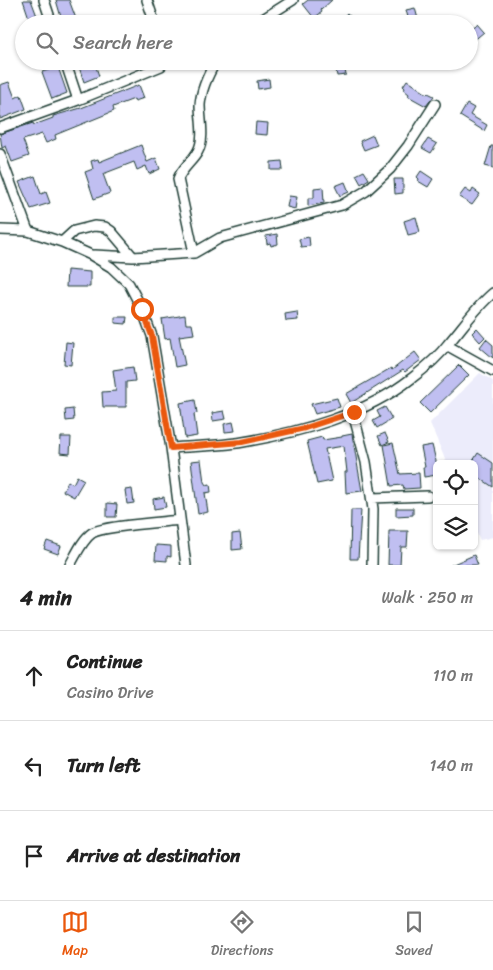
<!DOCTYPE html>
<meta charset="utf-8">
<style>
body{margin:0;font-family:Sriracha,sans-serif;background:#f6f6f6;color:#222}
.controls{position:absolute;right:15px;bottom:15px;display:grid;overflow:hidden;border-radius:8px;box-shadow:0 1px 4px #0004}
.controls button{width:45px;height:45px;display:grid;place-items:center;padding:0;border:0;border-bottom:1px solid #e0e0e0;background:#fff;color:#222;font:25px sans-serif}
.stop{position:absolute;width:15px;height:15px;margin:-11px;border:4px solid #ea580c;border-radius:50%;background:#fff}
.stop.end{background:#ea580c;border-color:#fff;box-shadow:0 1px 5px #0008}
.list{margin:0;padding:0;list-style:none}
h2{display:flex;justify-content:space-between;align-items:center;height:65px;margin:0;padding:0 20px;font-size:21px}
h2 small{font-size:16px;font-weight:400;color:#767676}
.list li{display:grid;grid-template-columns:32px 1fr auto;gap:15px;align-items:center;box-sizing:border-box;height:90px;padding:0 20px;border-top:1px solid #e0e0e0}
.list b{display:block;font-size:19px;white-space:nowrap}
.list p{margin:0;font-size:16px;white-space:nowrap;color:#767676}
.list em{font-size:16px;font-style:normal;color:#767676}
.icon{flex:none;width:28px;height:28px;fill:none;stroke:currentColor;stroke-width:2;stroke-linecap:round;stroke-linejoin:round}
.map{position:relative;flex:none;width:493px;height:565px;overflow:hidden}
.search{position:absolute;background:#fff;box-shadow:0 1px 4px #0004;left:15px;right:15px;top:15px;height:55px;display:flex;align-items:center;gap:12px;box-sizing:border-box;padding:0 18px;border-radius:28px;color:#767676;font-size:19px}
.sheet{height:335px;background:#fff}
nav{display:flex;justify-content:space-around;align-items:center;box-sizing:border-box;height:70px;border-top:1px solid #e0e0e0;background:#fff;font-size:14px;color:#767676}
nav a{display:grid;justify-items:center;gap:2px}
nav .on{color:#ea580c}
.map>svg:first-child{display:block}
.built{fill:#ececfb}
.building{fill:#c0bff1;stroke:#1f3d34}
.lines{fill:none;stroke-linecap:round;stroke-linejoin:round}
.street-casing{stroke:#1f3d34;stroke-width:12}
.street{stroke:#fff;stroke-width:9}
.route{stroke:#ea580c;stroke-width:6}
</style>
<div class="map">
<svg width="493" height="565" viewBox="0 0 493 565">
<rect width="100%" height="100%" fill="#fff"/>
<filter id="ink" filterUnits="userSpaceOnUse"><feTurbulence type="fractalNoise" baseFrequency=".02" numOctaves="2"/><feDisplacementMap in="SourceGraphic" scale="10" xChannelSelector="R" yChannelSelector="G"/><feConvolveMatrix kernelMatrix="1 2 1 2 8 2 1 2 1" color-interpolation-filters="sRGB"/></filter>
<g filter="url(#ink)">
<path class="built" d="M480,373L493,381V537L480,540L474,527V464H447L430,423Z"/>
<path class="building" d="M23,0H31L40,24H31Z
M56,0H69L78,24H63Z
M308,0H332L321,10L322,12L314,18L303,4Z
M415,8L418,19L409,21L406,10Z
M347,13L354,20L350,24H336Z
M477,24L484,32L472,42L469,38V29Z
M77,61H90L93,68L96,67L99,76L84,82Z
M344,65L346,75L337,76L335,66Z
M58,67L67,93L52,99L42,72Z
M269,79L270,87L258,89L257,81Z
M407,80L427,94L428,93L434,96L426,106L408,96L409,94L404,90L405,88L403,86Z
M9,82L15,98L21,95L26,109L0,119V85Z
M139,85L144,98L135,101L134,99L113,107L114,111L55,135L56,139L46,143L42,134L23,140L29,156L12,162L6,146L2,148L0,134L33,123L34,125L53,118V116L81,108Z
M467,104L474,108L470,115L487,125L484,131L460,116Z
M256,122L268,123L267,135L255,134Z
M373,135L377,145L364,150L360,141Z
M428,139L437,144L431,153L422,148Z
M141,145L147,162L156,158L160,169L149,174L146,166L137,170L134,162L103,174L110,193L94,199L85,172L93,169L91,161L98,159L99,162Z
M491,146H493V168L485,166Z
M282,161L283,170H271V162Z
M364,171L369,179L361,184L356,175Z
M421,171L433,179L428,187L418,181L419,179L417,177Z
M35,176L41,194L46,192L50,203L31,209L19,182Z
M394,179H403V193L395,194Z
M345,182L349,192L340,196L335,186Z
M323,187L324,203L308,206V198H314V188Z
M465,189L471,193L473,189L480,194L472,205L459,197Z
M289,196L297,197L295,209L287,207Z
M416,217L420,232L408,235L404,221Z
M277,234L278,244L271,246L270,243L267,244L266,236Z
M309,237L310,246L301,247L299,239Z
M67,270L90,272V287H66Z
M297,312L298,320L286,321L285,314Z
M185,315L186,324H192L194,334L179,336L185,365L175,367L170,338L165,339L162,319Z
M115,317H127L126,324L115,323Z
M477,328L485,337L480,342L472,333Z
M486,339L493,345V358L480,347Z
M66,342L73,343L71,365L64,364Z
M415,352L421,360L405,372L403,370L351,403L346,394L391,368L392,370Z
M459,365L469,375L430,413L420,403Z
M133,367L135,381L126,382V407H103L102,392L116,391L113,370Z
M337,398L340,407L315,414L311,404Z
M195,400L197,413L194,414L197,436L185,438L180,403Z
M385,407L392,419L377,428L373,421L380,417L377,411Z
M73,409L74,420L66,421L65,410Z
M224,411L226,419L213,421L212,413Z
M233,422L235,431L225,432L224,424Z
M385,433L389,442L382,445L378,436Z
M352,434L362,491L346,493L345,472H347L344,446L325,449L332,481L317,484L307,441L322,437L323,440L342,437V436Z
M61,437H71L70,454L60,453Z
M393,443L400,474L419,473L420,488L404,489L403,485L391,486L384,445Z
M432,445L437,465V475L424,477L423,467H425L421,447Z
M478,453L493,463V487L474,474V464H471Z
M201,460L204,482L206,485L210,484L211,492L205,493L208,512L198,514L191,461Z
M77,476L84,480L74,497L63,491L68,481L73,484Z
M132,489L134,503L127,504L125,490Z
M164,497L166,507L154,509L153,499Z
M107,503L117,504L116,517H107Z
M396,508H413V515L396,516Z
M351,510H361L358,559H350Z
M389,531H408L407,547H401L400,565H388Z
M240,533L242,549L232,550V534Z
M47,541L61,546L58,554L44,549Z
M156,545L171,546V557L167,556V561L155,560Z
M474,555L478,565H451Z"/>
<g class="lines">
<g class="street-casing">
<path id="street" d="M44,0L52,24
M147,0L155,24
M255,24L293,0
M65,61L78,100
M0,128L78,100L161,66L165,61
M0,154L28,231
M0,230L28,231L62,242L91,255L111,267L129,284L142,309L152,336L171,448L186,565
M62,242L74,231L94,226L105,227L111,231L133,257
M194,253L178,179C182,168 193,161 198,151C205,138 200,119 200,105C201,91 209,73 216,61
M94,255L133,257L194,253L220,238L342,205L366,191L390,169L408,146L435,104
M448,346L493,371
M353,413L366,462L373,509L372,565
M171,448C195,446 220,446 243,442C301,432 365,415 412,378C424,369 439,356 448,344C463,327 475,308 493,293
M372,498L428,496
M70,565C76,555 82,540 92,533C102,526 164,522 180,520"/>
</g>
<use href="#street" class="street"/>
</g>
</g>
<g class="lines" filter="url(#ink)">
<path class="route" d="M142,309L152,336L171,448L242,442L305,428L354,412"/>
</g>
</svg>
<div class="controls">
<button><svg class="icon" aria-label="locate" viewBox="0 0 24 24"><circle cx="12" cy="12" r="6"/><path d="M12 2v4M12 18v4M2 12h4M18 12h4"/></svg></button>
<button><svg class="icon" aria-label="layers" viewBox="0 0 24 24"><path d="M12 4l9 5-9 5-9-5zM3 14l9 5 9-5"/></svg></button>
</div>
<div class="stop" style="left:142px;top:309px"></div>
<div class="stop end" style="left:354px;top:412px"></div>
<div class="search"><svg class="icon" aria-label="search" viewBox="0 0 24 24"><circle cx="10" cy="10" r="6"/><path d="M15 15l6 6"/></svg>Search here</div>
</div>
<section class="sheet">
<h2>4 min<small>Walk · 250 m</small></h2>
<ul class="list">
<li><svg class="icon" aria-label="ahead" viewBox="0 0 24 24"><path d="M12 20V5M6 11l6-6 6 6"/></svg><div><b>Continue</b><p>Casino Drive</p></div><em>110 m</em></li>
<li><svg class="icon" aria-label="left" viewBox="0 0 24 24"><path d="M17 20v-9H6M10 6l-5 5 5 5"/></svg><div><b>Turn left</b></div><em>140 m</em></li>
<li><svg class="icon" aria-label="arrive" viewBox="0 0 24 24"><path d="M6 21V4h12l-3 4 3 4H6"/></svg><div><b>Arrive at destination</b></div></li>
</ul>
</section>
<nav>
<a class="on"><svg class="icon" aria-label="map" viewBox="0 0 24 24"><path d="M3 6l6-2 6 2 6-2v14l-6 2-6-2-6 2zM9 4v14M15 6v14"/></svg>Map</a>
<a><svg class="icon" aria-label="directions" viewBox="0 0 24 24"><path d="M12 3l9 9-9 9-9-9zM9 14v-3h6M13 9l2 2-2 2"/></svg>Directions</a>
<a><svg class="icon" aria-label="saved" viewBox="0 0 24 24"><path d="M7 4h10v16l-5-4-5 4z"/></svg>Saved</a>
</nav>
